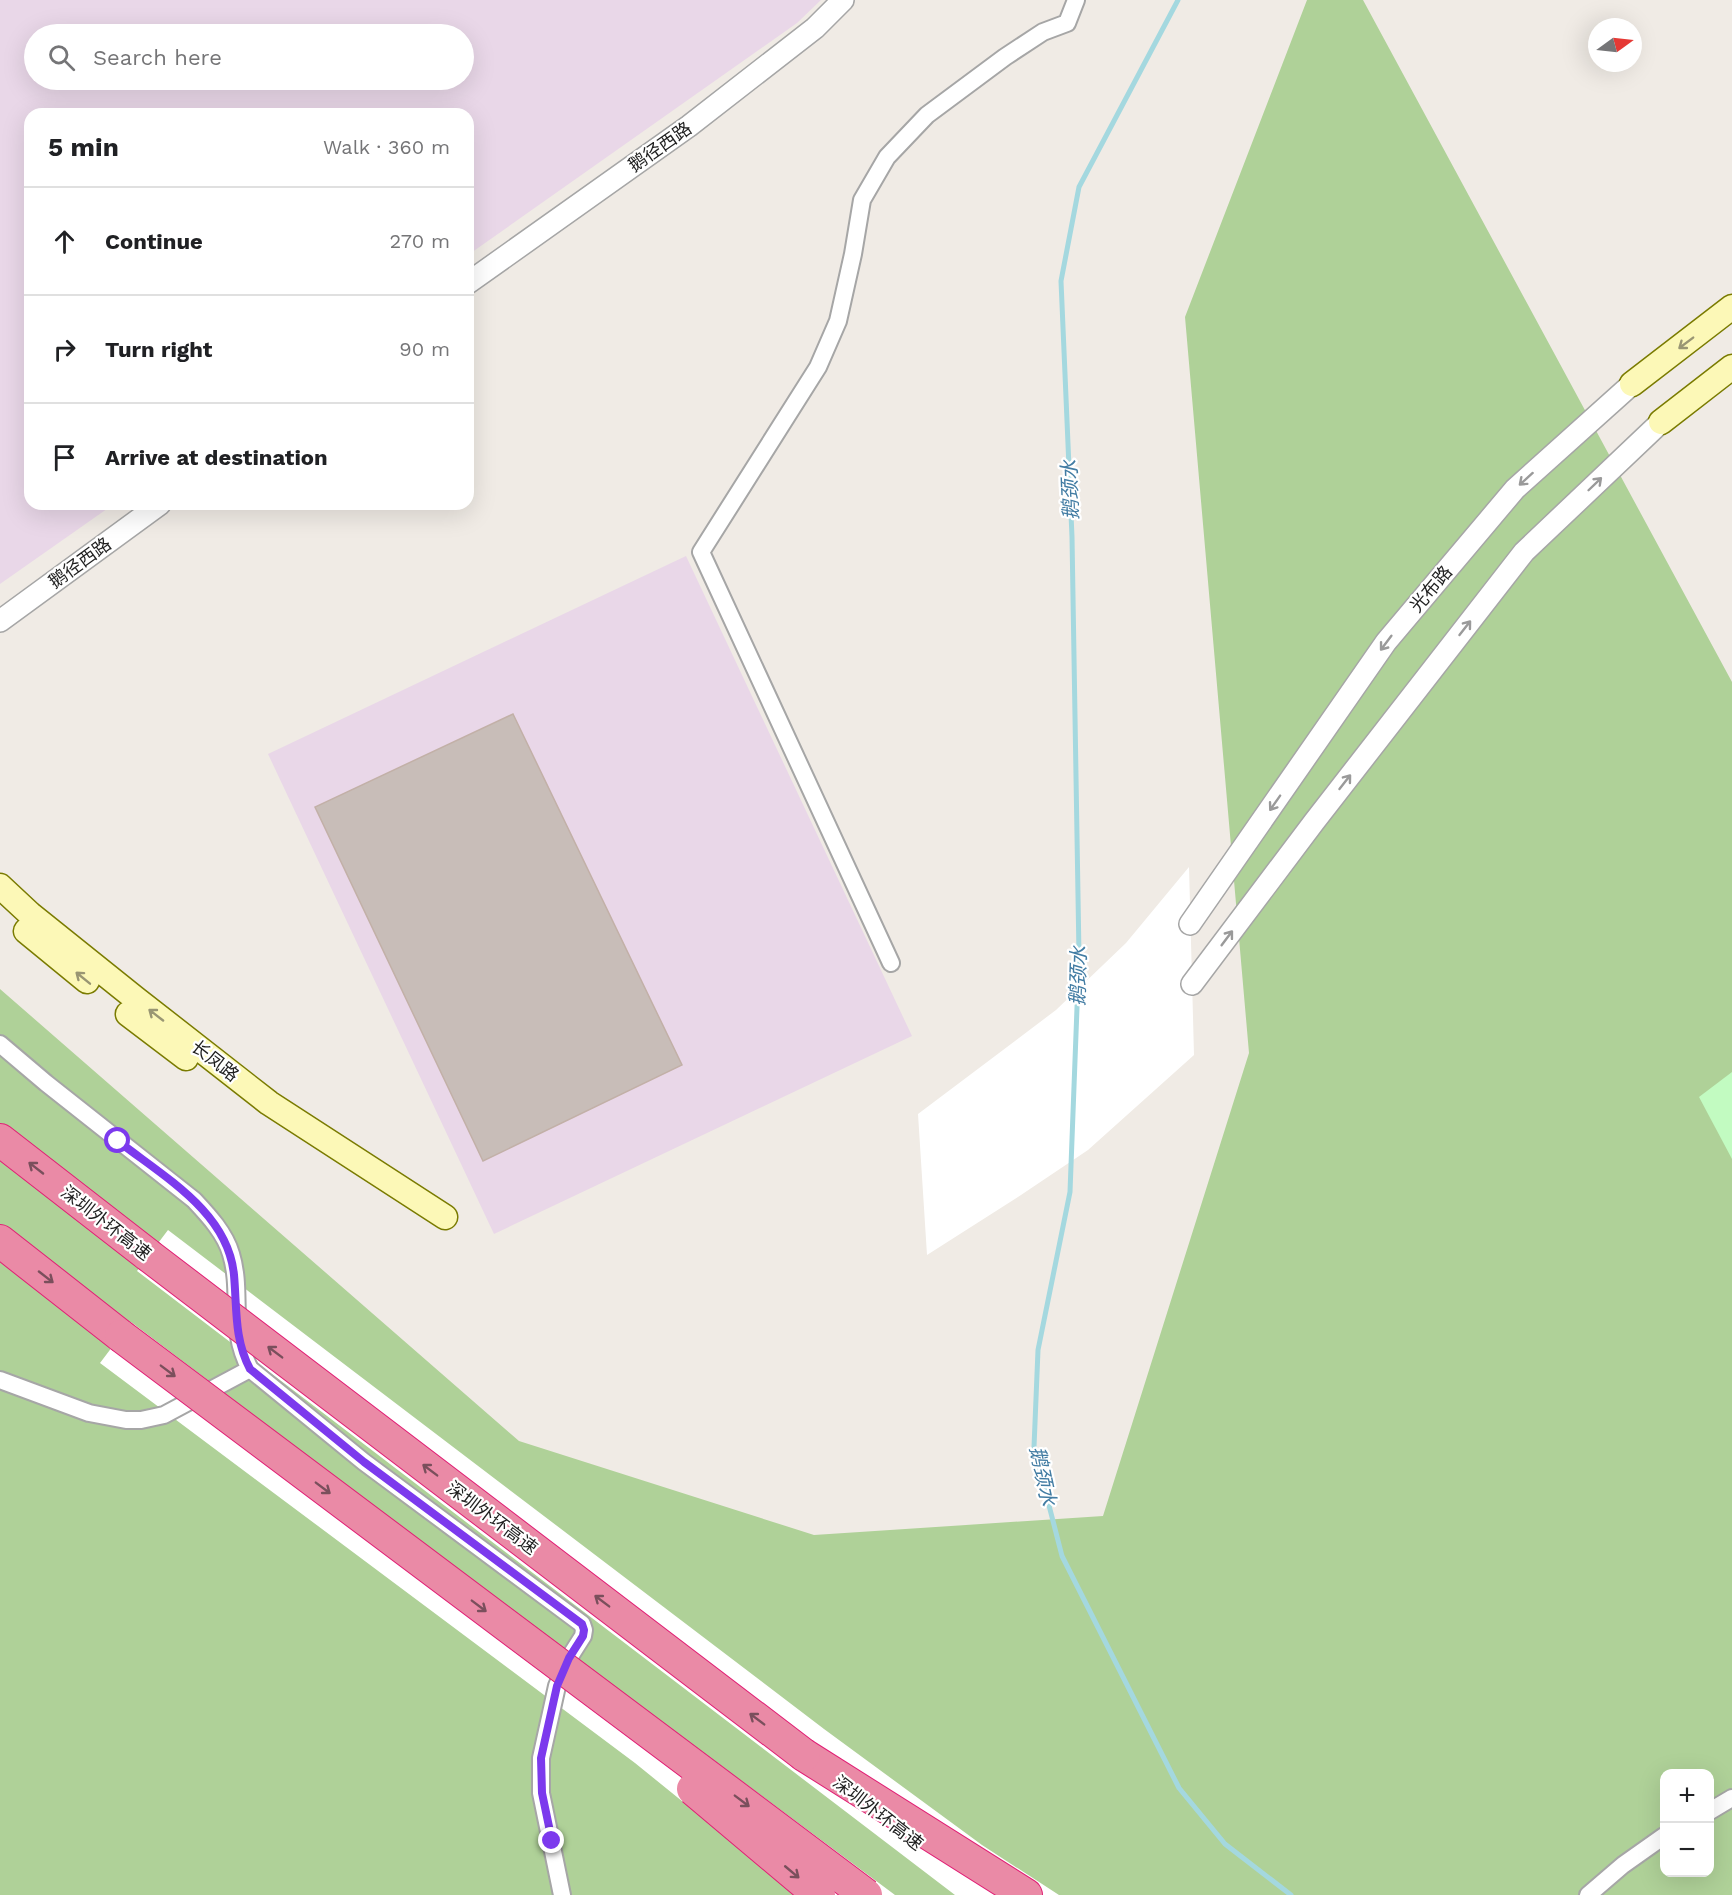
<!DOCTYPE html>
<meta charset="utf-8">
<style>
body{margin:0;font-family:"Work Sans","Noto Sans SC",sans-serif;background:#f2f2f2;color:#202124}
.controls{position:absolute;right:18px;bottom:18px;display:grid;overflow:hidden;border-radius:12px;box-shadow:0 6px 24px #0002}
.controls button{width:54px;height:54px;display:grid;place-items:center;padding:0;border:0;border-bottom:2px solid #e0e0e0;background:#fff;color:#202124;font:30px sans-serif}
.compass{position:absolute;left:1588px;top:18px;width:54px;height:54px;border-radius:50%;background:#fff;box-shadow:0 6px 24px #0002;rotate:75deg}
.stop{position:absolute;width:18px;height:18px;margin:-14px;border:4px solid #7c3aed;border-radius:50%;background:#fff}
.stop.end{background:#7c3aed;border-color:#fff;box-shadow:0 2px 6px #0008}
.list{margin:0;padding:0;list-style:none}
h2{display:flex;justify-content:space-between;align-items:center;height:78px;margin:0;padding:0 24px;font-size:26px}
h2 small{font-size:20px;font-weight:400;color:#757577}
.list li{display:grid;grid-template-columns:39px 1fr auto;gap:18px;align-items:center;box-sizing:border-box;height:108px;padding:0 24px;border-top:2px solid #e0e0e0}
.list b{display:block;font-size:22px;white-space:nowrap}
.list em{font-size:20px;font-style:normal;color:#757577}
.icon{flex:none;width:33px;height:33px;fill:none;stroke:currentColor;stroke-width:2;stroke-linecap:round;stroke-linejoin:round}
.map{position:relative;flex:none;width:1732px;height:1895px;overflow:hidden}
.search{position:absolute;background:#fff;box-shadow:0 6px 24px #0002;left:24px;top:24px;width:450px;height:66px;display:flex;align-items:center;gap:15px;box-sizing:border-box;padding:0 21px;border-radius:33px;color:#757577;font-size:22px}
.panel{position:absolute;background:#fff;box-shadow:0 6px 24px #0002;left:24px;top:108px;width:450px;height:402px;border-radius:18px}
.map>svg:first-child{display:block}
.industrial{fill:#e9d7e8;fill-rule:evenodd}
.forest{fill:#afd198;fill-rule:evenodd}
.park{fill:#c2fbc1}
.pier{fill:#fff}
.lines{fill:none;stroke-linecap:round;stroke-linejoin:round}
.stream{stroke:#a4d8df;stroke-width:5}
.building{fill:#c8bdb8;stroke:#c2b0a7;stroke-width:1.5}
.minor-casing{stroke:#a6a6a6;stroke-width:20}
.tertiary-casing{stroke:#a6a6a6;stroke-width:24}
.secondary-casing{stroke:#7a7b01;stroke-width:27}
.motorway-casing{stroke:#e11f75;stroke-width:34}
.minor{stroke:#fff;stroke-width:16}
.tertiary{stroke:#fff;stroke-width:21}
.secondary{stroke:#fcf8b7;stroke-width:24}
.motorway{stroke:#ea8aa6;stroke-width:32}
.motorway-bridge-casing{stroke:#e11f75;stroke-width:34;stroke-linecap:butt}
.motorway-bridge{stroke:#ea8aa6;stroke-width:32}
.oneway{stroke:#999673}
.oneway2{stroke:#9a9a9a}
.oneway3{stroke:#7a4f5c}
.route{stroke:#7c3aed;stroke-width:8}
.labels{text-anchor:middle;stroke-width:4.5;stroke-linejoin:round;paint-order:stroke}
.street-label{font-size:18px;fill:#1f1f1f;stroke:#fff}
.water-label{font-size:20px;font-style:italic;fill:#427ca3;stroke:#fff}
</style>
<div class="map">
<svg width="1732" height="1895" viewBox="0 0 1732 1895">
<rect width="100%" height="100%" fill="#f0ebe5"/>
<path class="industrial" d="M0,0H821L797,23L468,255V114H30V504H114L0,584ZM34,34H464V80H34Z
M686,556L912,1036L494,1234L268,754Z"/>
<path class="forest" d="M1307,0H1363L1732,682V1895H0V989L519,1441L814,1535L1103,1516L1249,1053L1185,317ZM1664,1774H1710V1872H1664Z"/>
<path class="park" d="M1732,1072V1159L1699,1097Z"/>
<path class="pier" d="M1189,867L1194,1055L1088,1150L1021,1195L927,1255L918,1114L1056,1010L1126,943Z
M168,1230L824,1729L982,1845L1059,1895H955L137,1271Z
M131,1322L454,1567L895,1895H798L635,1763L100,1363Z"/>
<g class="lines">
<path class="stream" d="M1178,0L1079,187L1061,281L1072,537L1079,955L1070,1192L1038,1350L1034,1447L1062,1556L1179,1788L1225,1844L1291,1895"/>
</g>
<path class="building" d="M513,714L682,1065L483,1161L315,807Z"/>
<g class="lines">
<g class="minor-casing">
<path id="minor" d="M891,963L701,552L818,367L838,321L853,254L862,200L887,157L927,115L1005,57L1043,32L1067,23L1076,0
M0,1044L46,1083L194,1200C208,1215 225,1233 231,1254C243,1293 228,1328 250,1369L364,1462L582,1624L584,1630L583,1636L569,1658L557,1686L541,1758V1793L562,1895
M0,1380L89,1413L126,1420H141L164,1415L250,1369
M1710,1811L1732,1798
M1588,1895L1623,1865L1664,1836"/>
</g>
<g class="tertiary-casing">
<path id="tertiary" d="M468,283L689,126L815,28L843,0
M0,621L160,504
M1190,924L1386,642L1515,489L1632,384
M1192,984L1314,822L1524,552L1661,422"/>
</g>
<g class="secondary-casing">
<path id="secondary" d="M1632,384L1732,307
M1661,422L1732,367
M0,886L30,914L136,999L269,1103L445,1217
M26,931L87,981
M128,1014L186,1058"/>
</g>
<g class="motorway-casing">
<path id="motorway" d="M0,1140L148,1255
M0,1241L121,1336
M804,1755L1026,1895"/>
</g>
<use href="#minor" class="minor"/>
<use href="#tertiary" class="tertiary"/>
<use href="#secondary" class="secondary"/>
<use href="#motorway" class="motorway"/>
<g class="motorway-bridge-casing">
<path id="motorway-bridge" d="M148,1255L804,1755
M121,1336L866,1895
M693,1789L819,1895"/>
</g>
<use href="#motorway-bridge" class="motorway-bridge"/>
</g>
<defs><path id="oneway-shaft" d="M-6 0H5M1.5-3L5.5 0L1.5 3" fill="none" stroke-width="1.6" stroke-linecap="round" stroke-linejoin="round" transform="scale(1.5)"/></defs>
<g class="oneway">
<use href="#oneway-shaft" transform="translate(1686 343) rotate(143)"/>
<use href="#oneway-shaft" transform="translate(83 978) rotate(-141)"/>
<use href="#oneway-shaft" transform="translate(156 1015) rotate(-142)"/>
</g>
<g class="oneway2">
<use href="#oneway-shaft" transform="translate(1526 479) rotate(138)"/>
<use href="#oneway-shaft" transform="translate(1595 484) rotate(-44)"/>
<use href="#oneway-shaft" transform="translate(1465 628) rotate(-52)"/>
<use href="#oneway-shaft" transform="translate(1386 643) rotate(127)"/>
<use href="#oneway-shaft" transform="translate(1345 782) rotate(-52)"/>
<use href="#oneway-shaft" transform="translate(1275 803) rotate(125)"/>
<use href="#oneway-shaft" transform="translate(1227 938) rotate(-53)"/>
</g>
<g class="oneway3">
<use href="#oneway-shaft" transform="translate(36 1168) rotate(-142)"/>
<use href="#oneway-shaft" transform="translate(46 1277) rotate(38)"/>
<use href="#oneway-shaft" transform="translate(275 1352) rotate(-143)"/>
<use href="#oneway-shaft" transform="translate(168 1371) rotate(37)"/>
<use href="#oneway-shaft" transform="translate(430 1470) rotate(-143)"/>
<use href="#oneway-shaft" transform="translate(323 1488) rotate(37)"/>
<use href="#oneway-shaft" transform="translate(602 1601) rotate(-143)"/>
<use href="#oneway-shaft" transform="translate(479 1606) rotate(37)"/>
<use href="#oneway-shaft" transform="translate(757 1719) rotate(-143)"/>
<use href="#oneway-shaft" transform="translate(742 1801) rotate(37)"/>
<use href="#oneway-shaft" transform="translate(792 1872) rotate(40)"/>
</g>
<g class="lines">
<path class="route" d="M118,1141C164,1177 228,1212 234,1275C237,1308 234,1339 250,1369L364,1462L582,1624L584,1630L583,1636L569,1658L557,1686L541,1758L542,1793L552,1841"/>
</g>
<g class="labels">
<g class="street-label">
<text transform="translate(660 147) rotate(-35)" y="6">鹅径西路</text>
<text transform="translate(80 563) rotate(-36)" y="6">鹅径西路</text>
<text transform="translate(1431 589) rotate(-50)" y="6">光布路</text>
<text transform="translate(215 1061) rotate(38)" y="6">长凤路</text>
<text transform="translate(106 1223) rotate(38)" y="6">深圳外环高速</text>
<text transform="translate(492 1518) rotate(37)" y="6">深圳外环高速</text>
<text transform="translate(878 1813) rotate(38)" y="6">深圳外环高速</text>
</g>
<g class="water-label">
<text transform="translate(1070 490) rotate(-92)" y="7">鹅颈水</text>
<text transform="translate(1078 976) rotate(-88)" y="7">鹅颈水</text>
<text transform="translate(1043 1476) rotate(78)" y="7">鹅颈水</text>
</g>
</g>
</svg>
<div class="controls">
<button>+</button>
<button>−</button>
</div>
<svg class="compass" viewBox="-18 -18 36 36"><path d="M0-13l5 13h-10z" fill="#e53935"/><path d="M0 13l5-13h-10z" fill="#757577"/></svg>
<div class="stop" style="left:118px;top:1141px"></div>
<div class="stop end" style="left:552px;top:1841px"></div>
<div class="search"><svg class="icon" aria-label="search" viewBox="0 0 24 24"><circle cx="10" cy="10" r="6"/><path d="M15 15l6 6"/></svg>Search here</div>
<section class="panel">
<h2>5 min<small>Walk · 360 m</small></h2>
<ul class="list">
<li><svg class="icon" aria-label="ahead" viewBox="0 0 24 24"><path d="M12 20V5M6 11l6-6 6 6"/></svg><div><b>Continue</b></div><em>270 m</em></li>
<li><svg class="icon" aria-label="right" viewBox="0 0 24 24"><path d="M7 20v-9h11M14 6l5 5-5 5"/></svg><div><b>Turn right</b></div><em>90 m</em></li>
<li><svg class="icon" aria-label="arrive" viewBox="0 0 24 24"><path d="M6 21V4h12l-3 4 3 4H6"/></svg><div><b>Arrive at destination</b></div></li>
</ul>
</section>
</div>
